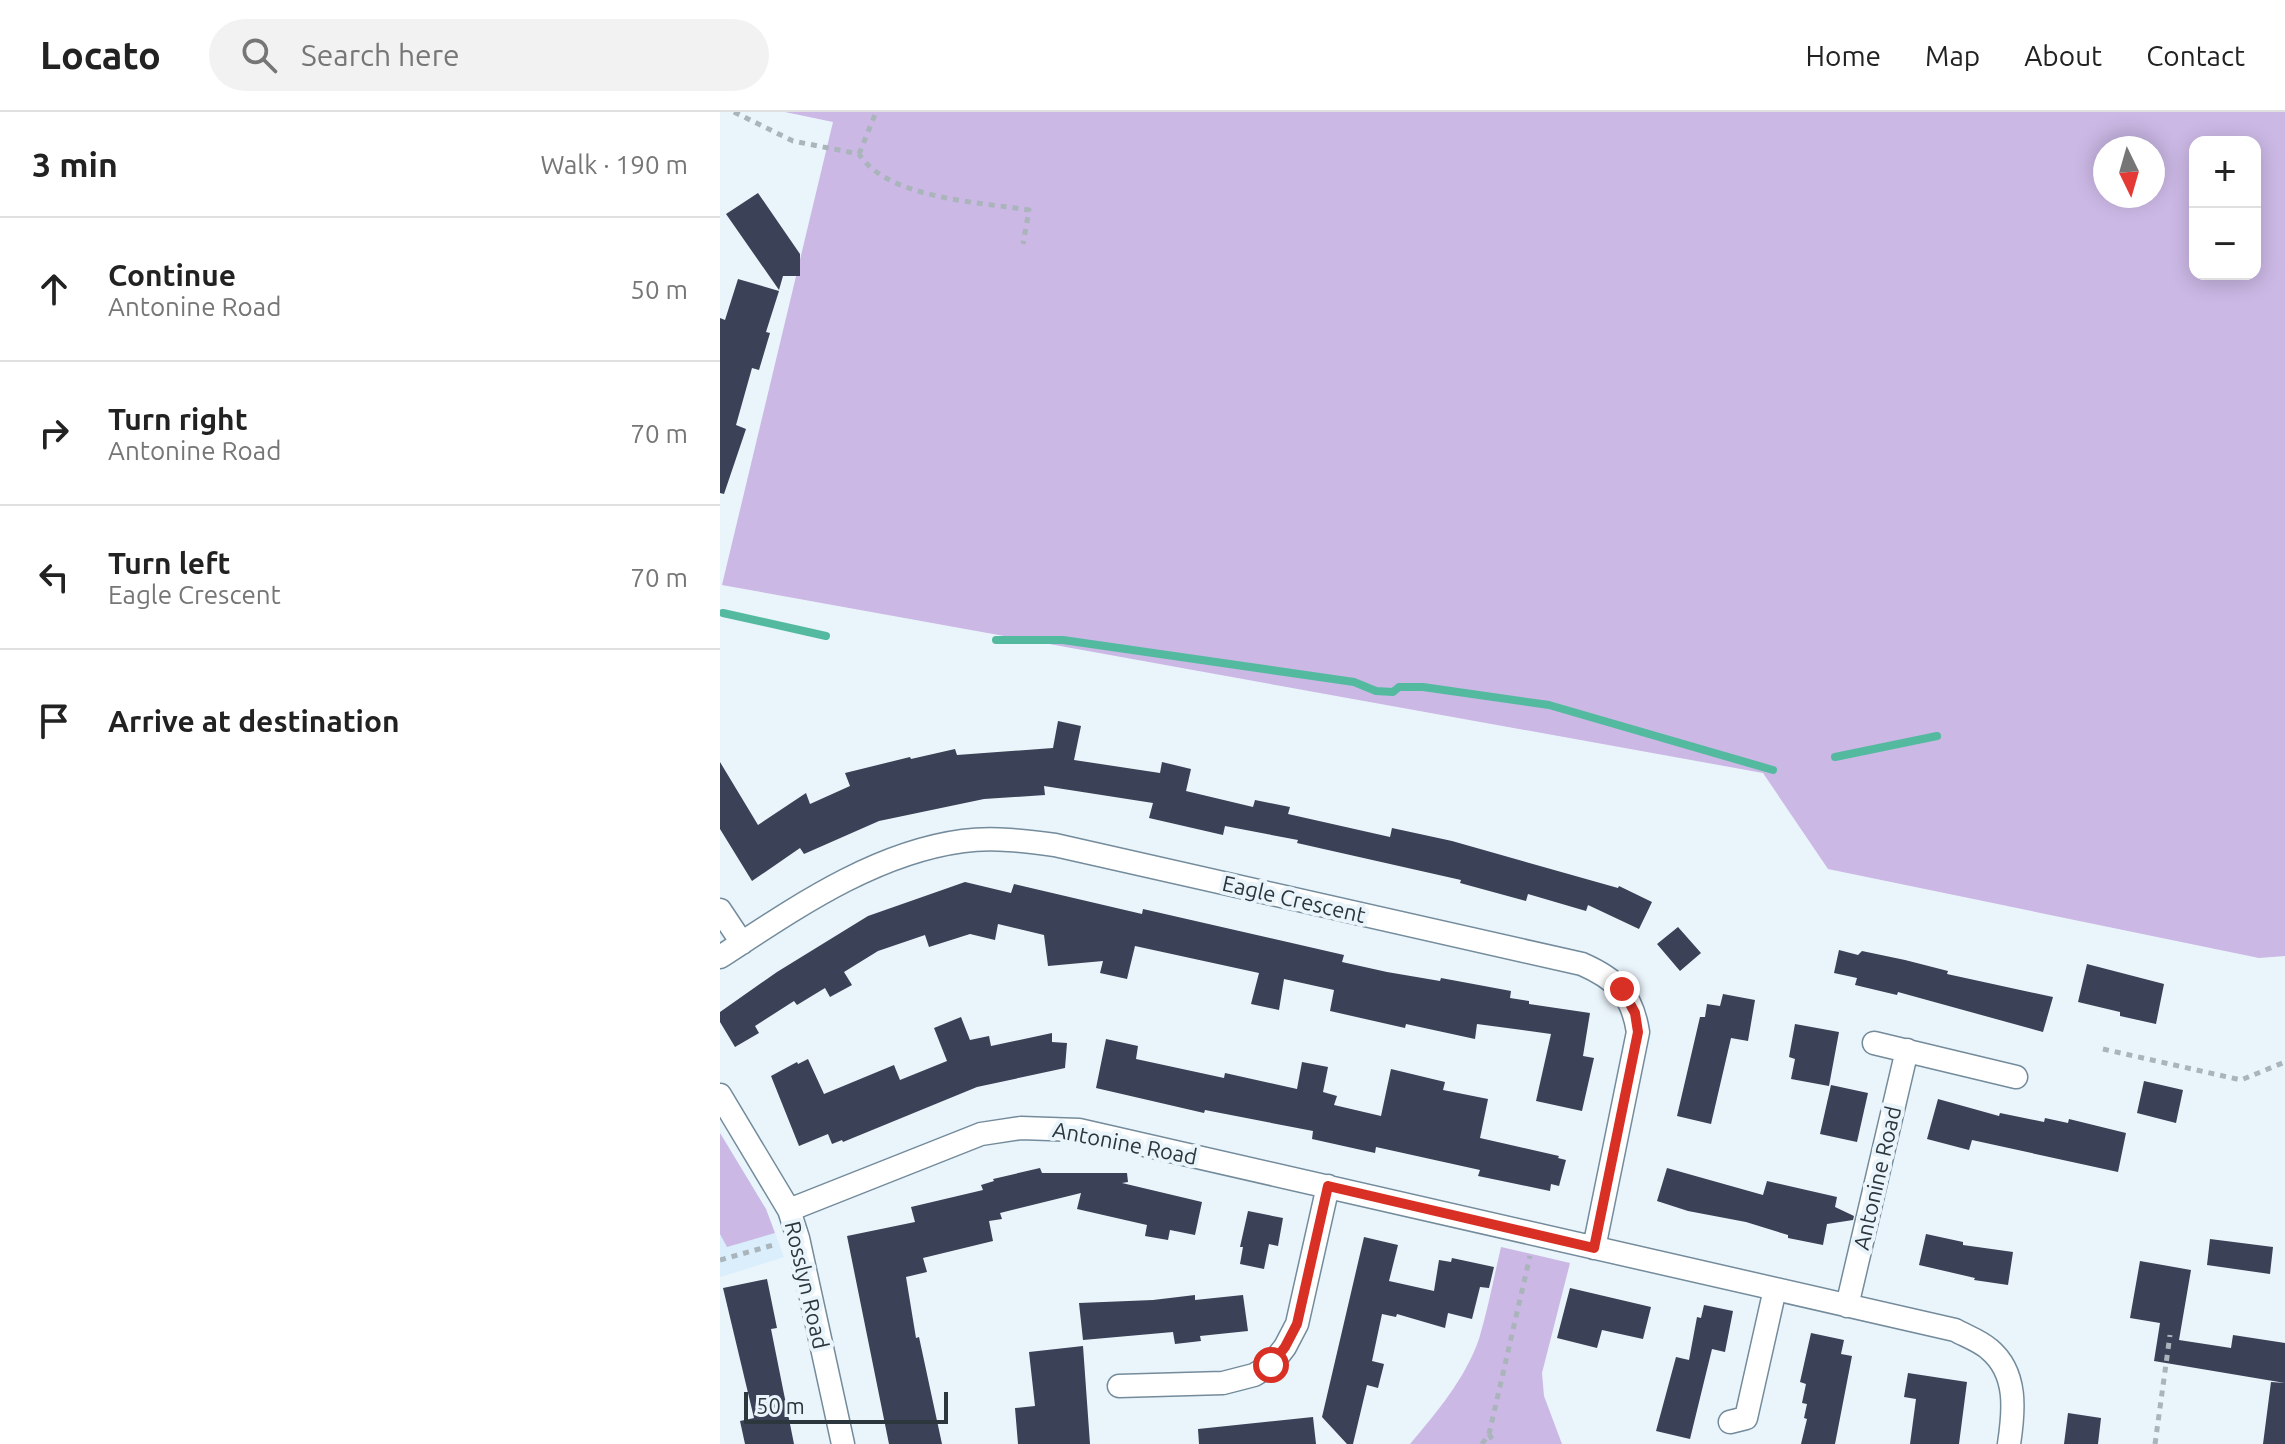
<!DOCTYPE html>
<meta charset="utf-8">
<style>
body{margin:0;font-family:Ubuntu,sans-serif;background:#f2f2f2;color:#222}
.controls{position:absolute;right:24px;top:24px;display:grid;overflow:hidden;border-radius:16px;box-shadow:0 4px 20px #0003}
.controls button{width:72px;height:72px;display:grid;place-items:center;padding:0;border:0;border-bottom:2px solid #e0e0e0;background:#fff;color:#222;font:40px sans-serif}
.compass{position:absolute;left:1373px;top:24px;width:72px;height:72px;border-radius:50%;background:#fff;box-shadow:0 4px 20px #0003;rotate:175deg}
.scale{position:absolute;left:24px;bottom:20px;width:204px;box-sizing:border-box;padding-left:8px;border:4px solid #2c363d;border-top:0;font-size:22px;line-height:28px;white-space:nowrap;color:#2c363d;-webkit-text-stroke:6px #eaf4fb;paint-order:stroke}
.stop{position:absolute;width:24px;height:24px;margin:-18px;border:6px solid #d93025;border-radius:50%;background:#fff}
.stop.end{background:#d93025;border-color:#fff;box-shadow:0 2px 8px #0008}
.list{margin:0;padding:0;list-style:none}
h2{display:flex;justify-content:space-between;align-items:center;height:104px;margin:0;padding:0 32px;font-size:34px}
h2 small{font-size:26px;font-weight:400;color:#767676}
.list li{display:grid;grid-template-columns:52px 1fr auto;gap:24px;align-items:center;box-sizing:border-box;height:144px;padding:0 32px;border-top:2px solid #e0e0e0}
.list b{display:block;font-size:30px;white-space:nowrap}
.list p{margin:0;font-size:26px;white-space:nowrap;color:#767676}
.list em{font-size:26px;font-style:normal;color:#767676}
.icon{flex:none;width:44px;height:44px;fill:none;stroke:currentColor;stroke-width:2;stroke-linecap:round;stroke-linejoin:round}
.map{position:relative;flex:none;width:1565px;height:1332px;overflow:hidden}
header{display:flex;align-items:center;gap:48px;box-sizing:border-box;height:112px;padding:0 40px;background:#fff;border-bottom:2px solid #e0e0e0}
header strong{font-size:38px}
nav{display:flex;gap:44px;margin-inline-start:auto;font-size:28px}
.search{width:560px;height:72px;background:#f2f2f2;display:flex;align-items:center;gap:20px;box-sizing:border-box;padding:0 28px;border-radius:44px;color:#767676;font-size:30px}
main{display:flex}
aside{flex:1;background:#fff}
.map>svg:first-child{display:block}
.built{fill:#daeefb}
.green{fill:#cbb8e5;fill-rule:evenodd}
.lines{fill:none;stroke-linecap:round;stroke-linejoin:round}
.stream{stroke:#54ba9f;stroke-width:8}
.building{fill:#3b4156}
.minor-casing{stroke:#738b9b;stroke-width:25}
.path{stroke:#aab4bb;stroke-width:5;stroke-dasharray:6 6;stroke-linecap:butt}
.minor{stroke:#fff;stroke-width:22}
.route{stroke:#d93025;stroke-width:10}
.labels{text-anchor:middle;stroke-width:8;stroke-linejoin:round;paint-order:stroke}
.street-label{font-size:22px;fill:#2c363d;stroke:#eaf4fb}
</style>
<header>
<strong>Locato</strong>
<div class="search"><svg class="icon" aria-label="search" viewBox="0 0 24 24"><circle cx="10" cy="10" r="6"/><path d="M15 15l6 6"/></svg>Search here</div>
<nav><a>Home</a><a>Map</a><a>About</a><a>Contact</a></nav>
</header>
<main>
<aside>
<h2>3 min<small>Walk · 190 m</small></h2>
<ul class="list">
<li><svg class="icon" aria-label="ahead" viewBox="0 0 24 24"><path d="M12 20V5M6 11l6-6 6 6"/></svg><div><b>Continue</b><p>Antonine Road</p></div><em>50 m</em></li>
<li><svg class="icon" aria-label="right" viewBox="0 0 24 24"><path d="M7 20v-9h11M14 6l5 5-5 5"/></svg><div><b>Turn right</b><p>Antonine Road</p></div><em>70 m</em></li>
<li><svg class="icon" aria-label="left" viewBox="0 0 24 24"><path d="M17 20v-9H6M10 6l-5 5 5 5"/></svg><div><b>Turn left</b><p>Eagle Crescent</p></div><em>70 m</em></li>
<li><svg class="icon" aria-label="arrive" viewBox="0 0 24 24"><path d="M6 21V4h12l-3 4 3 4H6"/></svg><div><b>Arrive at destination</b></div></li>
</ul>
</aside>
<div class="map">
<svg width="1565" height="1332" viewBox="0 0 1565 1332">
<rect width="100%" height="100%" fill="#eaf4fb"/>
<path class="built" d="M0,1021L46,1097L64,1145L0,1165Z"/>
<path class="green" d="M65,0H1565V844L1539,846L1108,757L1043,661L2,473L113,10ZM1475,30H1535V162H1475ZM1385,36H1433V84H1385Z
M0,1021L46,1097L55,1121L7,1135L0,1122Z
M781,1135L850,1151L822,1261L824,1284L842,1332H690C717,1300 745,1267 759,1227C768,1197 774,1165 781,1135Z"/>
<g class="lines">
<path class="stream" d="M3,501L106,524
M276,528H343L634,570L656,579L673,580L679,575H703L829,593L1053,658
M1115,645L1217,624"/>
</g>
<path class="building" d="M38,81L80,142V164H63L59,178L6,102Z
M18,167L59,179L46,220L50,221L39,258L32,256L16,313L26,317L4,382L0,381V206L5,208Z
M338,609L361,614L354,648L440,661L442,650L471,657L466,679L533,695L535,688L570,695L568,702L670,725L672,716L732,729L898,776L899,774L932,790L919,817L868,793L866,799L808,782L806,789L740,771L741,768L577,731L578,728L505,714L503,723L429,706L433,691L324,674L325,683L264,687L159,709L84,742L80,736L32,769L0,717V650L38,713L86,681L90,692L130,674L125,661L190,645L191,647L235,637L237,643L333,636Z
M245,770L291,781L294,772L422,802L423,797L624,843L622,850L667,860L720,869L721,866L791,879L790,886L809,889V892L870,901L863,944L874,946L862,999L816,989L831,922L757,912L755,927L686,912L685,916L610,899L614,878L564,867L559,898L531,892L539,861L415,834L407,867L380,861L383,849L328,854L324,823L278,812L275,828L250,822L209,835L205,823L158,839L124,860L132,873L110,885L105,876L77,893L74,889L35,914L39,921L15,935L0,910V900L57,860L148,804Z
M958,815L981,841L960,859L937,832Z
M1119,838L1138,843L1142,839L1185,848L1228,859L1227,862L1333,885L1323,920L1178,880L1177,883L1135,873L1137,866L1114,861Z
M1367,852L1444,872L1436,912L1400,904V900L1358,890Z
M1003,882L1035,888L1028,929L1011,926L991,1012L957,1004L980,905H985L987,892L1000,894Z
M241,905L250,928L269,924L271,934L332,921V930L347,931L345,956L257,975L123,1030L122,1028L112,1032L108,1022L79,1034L51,964L77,950L78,952L88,947L104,982L174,953L180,968L227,949L214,916Z
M1075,912L1119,920L1109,974L1071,967L1075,947L1069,945Z
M386,927L418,934L416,947L504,966L505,961L577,977L582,950L608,955L603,980L617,984L614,993L661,1004L671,957L725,970L723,978L768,987L760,1026L839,1044L838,1046L846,1048L839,1074L831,1072L830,1079L787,1070L758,1064L760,1058L656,1035L655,1041L592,1027L593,1019L485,998L484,1001L376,976Z
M1424,969L1463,978L1456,1011L1417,1001Z
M1111,973L1148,981L1137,1030L1100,1022Z
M1218,987L1279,1004L1280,1001L1324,1010L1325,1006L1348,1011L1349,1007L1406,1021L1398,1060L1252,1028L1249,1038L1207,1027Z
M320,1056L322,1061H407L408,1070L402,1071L482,1090L475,1123L450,1118L448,1128L425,1124L427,1113L357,1097L361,1081L280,1101L282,1107L269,1109L273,1129L203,1146L207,1160L186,1165L196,1226L199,1225L222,1332H169L127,1124L195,1110L191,1095L263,1078L261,1073L274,1069L273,1067Z
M947,1056L1043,1083L1047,1069L1117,1085L1115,1095L1134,1104L1133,1108L1107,1112L1103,1133L1068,1126V1123L1026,1110L968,1099L937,1089Z
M528,1099L563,1106L558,1134L549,1132L544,1157L520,1152L523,1135H520Z
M1206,1122L1243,1130V1133L1293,1140L1288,1173L1254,1168L1255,1166L1199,1153Z
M644,1125L678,1133L669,1169L714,1179L719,1148L731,1150L732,1146L774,1155L769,1176L760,1175L752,1207L728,1201L725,1216L677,1202L676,1205L662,1202L652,1249L664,1252L658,1276L647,1273L633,1332H627L602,1305Z
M1490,1127L1553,1135L1550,1162L1487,1153Z
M1420,1149L1471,1158L1459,1228L1511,1236L1513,1223L1565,1231V1271L1434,1249L1440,1211L1410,1206Z
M47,1167L57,1216L51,1217L74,1332H25L20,1309L34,1306L3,1176Z
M850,1176L931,1195L923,1227L882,1218L877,1236L837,1226Z
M475,1183V1188L523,1183L528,1219L480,1224L481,1229L455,1232L453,1220L363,1228L359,1191L433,1188Z
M984,1193L1013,1199L1005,1240L992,1237L970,1327L936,1319L956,1245L969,1248L977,1205L981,1206Z
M1091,1221L1124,1228L1121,1242L1132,1244L1115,1332H1081L1087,1307L1084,1306L1087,1292L1082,1291L1086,1272L1080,1270Z
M363,1234L370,1332H298L295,1296L315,1294L309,1240Z
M1188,1261L1247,1270L1239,1332H1190L1196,1287L1184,1285Z
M1551,1270L1565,1271V1332H1543Z
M1348,1301L1381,1306L1378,1332H1344Z
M593,1305L596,1332H479L478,1317Z"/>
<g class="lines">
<g class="minor-casing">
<path id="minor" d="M0,798L22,831
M0,845C74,797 153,741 243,729C273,725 305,729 335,733L862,852C896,867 912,882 918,920L874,1136
M1154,931L1296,965
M0,983L69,1098L78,1126L123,1332
M69,1098L261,1022L301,1016L359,1018L1235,1218C1246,1224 1260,1229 1269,1237C1298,1261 1294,1299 1289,1332
M1127,1194L1187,938
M399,1274L503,1271L534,1263L551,1253L565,1235L577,1212L608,1074
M1010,1310L1026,1306L1055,1177"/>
</g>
<path class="path" d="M14,0L73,29L139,42C168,87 260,90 309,98L303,132
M139,42L156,0
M1383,937L1521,968L1565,950
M0,1148L57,1132
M769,1322L775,1332
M762,1332L769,1322L810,1144
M1435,1332L1450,1223"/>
<use href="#minor" class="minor"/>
</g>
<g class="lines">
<path class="route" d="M551,1253L565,1235L577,1212L608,1074L874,1136L918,920L915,901L902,877"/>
</g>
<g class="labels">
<g class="street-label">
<text transform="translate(574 787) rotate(13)" y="8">Eagle Crescent</text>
<text transform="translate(405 1031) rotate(11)" y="8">Antonine Road</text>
<text transform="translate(1157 1066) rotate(-77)" y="8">Antonine Road</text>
<text transform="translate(87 1173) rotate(77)" y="8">Rosslyn Road</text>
</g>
</g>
</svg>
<div class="controls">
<button>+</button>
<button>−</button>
</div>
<svg class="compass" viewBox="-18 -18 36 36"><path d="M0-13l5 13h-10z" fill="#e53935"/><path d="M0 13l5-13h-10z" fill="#767676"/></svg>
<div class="scale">50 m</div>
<div class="stop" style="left:551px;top:1253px"></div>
<div class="stop end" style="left:902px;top:877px"></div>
</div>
</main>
